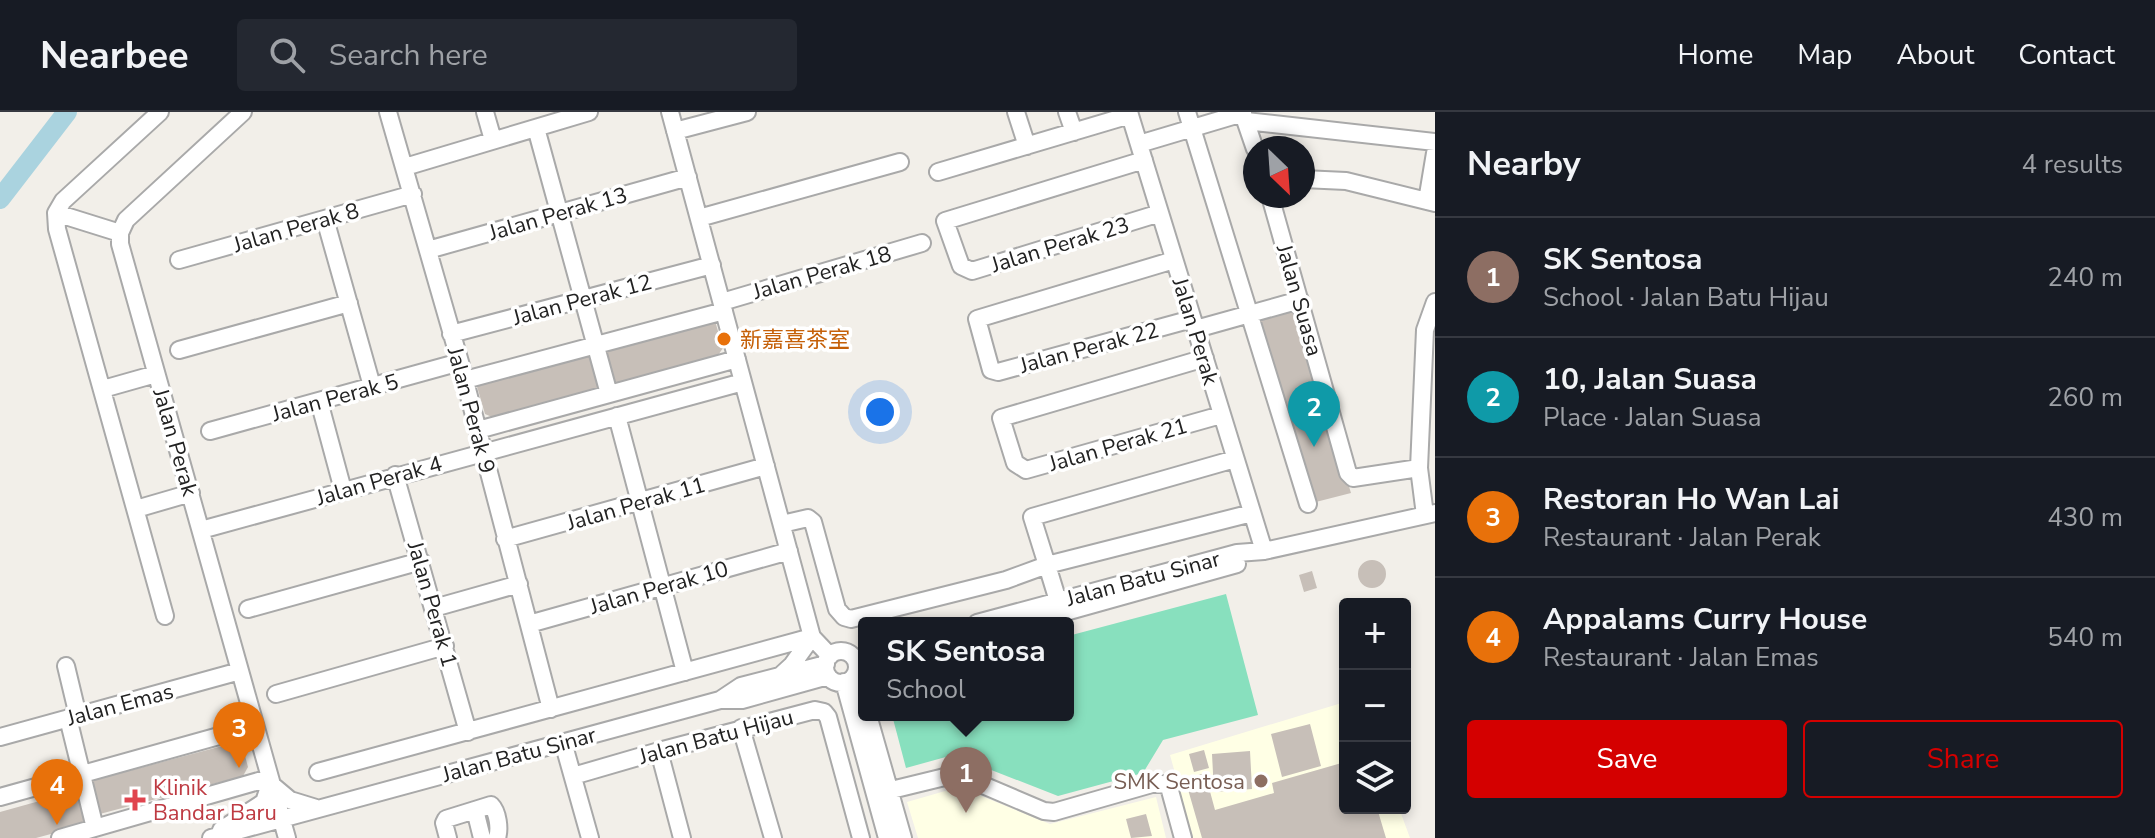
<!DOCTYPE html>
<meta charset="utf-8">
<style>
body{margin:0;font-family:"Nunito Sans","Noto Sans SC",sans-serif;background:#242831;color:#f1f3f6}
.controls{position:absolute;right:24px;bottom:24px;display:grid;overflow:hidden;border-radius:8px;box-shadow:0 4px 12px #0003}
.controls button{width:72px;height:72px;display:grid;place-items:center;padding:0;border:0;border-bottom:2px solid #363941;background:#171b24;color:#f1f3f6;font:40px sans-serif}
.compass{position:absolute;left:1243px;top:24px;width:72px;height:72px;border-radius:50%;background:#171b24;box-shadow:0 4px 12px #0003;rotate:155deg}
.you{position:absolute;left:880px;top:300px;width:28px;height:28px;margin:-20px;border:6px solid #fff;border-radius:50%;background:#1a73e8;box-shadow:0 0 0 12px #1a73e833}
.badge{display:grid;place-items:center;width:52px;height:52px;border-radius:50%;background:#d40000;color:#fff;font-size:26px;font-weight:700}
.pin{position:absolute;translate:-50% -66px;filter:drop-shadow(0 2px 4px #0008)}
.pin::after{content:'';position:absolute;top:42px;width:28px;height:24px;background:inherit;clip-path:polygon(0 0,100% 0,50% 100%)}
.popup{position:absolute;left:858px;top:505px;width:216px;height:104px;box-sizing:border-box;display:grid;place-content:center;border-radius:8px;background:#171b24;filter:drop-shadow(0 2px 6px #0005);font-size:26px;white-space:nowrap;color:#9ea1a6}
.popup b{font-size:30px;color:#f1f3f6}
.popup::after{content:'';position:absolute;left:50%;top:100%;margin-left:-16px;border:16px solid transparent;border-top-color:#171b24}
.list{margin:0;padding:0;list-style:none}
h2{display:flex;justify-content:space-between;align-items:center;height:104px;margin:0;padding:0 32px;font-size:34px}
h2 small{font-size:26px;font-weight:400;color:#9ea1a6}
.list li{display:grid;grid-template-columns:52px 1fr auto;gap:24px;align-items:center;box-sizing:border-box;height:120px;padding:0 32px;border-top:2px solid #363941}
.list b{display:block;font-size:30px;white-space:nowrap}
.list p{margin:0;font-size:26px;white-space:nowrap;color:#9ea1a6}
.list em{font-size:26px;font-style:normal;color:#9ea1a6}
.actions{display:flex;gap:16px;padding:24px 32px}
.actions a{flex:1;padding:18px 0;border:2px solid #d40000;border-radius:8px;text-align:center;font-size:28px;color:#d40000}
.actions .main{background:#d40000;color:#fff}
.icon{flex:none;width:44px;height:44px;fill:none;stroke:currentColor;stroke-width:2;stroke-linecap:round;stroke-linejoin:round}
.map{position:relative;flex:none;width:1435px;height:726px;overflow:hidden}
header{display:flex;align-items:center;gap:48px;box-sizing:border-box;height:112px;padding:0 40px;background:#171b24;border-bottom:2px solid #363941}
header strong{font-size:38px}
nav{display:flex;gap:44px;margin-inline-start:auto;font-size:28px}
.search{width:560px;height:72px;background:#242831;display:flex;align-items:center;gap:20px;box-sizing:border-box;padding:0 28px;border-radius:8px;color:#9ea1a6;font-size:30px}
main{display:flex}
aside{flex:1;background:#171b24}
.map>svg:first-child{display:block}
.education{fill:#ffffe5}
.pitch{fill:#88e0be}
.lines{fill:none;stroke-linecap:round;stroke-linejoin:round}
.river{stroke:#aad3df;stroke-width:20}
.building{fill:#c7bfb8}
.minor-casing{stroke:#a9a9a9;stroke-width:20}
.minor{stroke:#fff;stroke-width:16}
.food-dot{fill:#e8710a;stroke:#fff;stroke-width:3}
.education-dot{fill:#8d6e63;stroke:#fff;stroke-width:3}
.health-dot{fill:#e0444e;stroke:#fff;stroke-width:3}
.labels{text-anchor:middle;stroke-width:7;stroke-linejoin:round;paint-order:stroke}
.street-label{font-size:22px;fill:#222;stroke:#fff}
.food-label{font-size:22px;fill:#c56008;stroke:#fff;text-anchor:start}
.education-label{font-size:22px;fill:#785e54;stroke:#fff;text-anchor:end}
.health-label{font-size:22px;fill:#be3a42;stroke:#fff;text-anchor:start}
</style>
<header>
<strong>Nearbee</strong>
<div class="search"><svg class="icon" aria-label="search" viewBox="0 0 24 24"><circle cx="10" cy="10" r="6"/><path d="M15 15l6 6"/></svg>Search here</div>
<nav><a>Home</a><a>Map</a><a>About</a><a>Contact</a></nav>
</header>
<main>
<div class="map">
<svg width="1435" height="726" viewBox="0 0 1435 726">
<rect width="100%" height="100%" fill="#f2efe9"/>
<path class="education" d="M1345,590V696H1399L1410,726H1193L1170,643Z
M959,675L1050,712L1156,685L1166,726H918L907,690Z"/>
<path class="pitch" d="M1226,482L1258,603L1163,628L1143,661L1058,684L953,643L906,656L892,603H1068V524Z"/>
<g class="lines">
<path class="river" d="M0,87L67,0"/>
</g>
<path class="building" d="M1294,194L1351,381L1308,392L1252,205Z
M715,209L723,236L714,249L613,276L602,238Z
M592,239L602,278L499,308L485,302L476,271Z
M1358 462a14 14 0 1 1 28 0a14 14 0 1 1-28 0Z
M1312,459L1317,476L1304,480L1299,463Z
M1310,612L1321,654L1282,665L1271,622Z
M241,629L248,655L243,664L96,703L87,670Z
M1204,638L1209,656L1194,660L1189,642Z
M1250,639L1252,677L1214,680L1212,642Z
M1345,650V696H1377L1386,726H1202L1185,667L1205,661L1215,698L1274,681L1272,671Z
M79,678L88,712L36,726H0V700Z
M1146,702L1152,724L1131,726L1126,707Z"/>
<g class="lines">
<g class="minor-casing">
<path id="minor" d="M160,0L63,89L56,101L57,117L165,504
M243,0L126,108L120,121V132L287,726
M388,0L460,250L551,597
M485,0L493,28
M670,0L812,525L830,544
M1016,0L1027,34
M1067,0L1074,20
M1129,0L1264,439
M1187,0L1308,392
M1243,2L1255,37
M1246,9L1435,30
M536,16L609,282
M675,19L747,0
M1139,32L1243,1
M1144,48L945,109L961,154L972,159L1160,101
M405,55L589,0
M938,60L1130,3
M1303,67L1346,69L1435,91
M1270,84L1348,361L1353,366L1419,356
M1427,89L1435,41
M56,101L120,121
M699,106L900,50
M325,107L372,274
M428,138L688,65
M179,148L413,82
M1174,148L977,207L991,258L998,260L1192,207
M722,190L922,131
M1196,217L1300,188
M451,222L712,153
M179,238L349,191
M1205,246L1001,306L1015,351L1026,358L1221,303
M465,268L724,199
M103,277L156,262
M319,289L343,378
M617,304L685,560
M478,318L737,247
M210,319L460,250
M1235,347L1032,405L1047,453L1252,401
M395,363L468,620
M136,397L191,381
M1425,403L1419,356L1425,218L1435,190
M782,412L808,406L813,410L837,497L844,505L851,507L1006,468L1047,453L1058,489
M201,418L743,270
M505,427L766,354
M434,496L519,472
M248,497L421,449
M977,511L1237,441L1264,439L1435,401
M1026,511L1237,452
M529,512L789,439
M825 555a16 16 0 1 1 32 0a16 16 0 1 1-32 0Z
M66,554L78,604
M780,564L792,553L812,525
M854,564L864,592
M844,570L887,726
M276,582L445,534
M720,588L741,574L826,552
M868,603L903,726
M68,606L95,716
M741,616L773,726
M0,625L240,559
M563,630L590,726
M659,639L682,726
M318,660L812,525
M573,664L659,639L815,598L824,600L828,605L861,726
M271,672L290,688L316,696
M875,682L957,662L1044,699L1054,700L1152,672H1162L1169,675L1183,726
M0,685L255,614
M475,698L482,726
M221,718L264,690L270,672
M60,726L269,666
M211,726L720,588H742L828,564
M448,726L444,711L446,707L491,693C498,700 500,717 497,726"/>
</g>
<use href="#minor" class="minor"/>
</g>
<circle class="food-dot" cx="724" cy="227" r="8"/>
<circle class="education-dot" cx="1261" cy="669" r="8"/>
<path class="health-dot" d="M131 676h8v8h8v8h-8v8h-8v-8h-8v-8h8z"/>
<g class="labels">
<g class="street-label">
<text transform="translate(558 101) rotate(-16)" y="8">Jalan Perak 13</text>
<text transform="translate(296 115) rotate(-16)" y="8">Jalan Perak 8</text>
<text transform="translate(1060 132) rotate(-17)" y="8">Jalan Perak 23</text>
<text transform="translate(822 160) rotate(-16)" y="8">Jalan Perak 18</text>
<text transform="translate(582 187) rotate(-15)" y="8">Jalan Perak 12</text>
<text transform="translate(1300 188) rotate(74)" y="8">Jalan Suasa</text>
<text transform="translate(1196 219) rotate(73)" y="8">Jalan Perak</text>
<text transform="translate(1089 235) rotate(-15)" y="8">Jalan Perak 22</text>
<text transform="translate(335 285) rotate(-15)" y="8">Jalan Perak 5</text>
<text transform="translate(472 298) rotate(75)" y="8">Jalan Perak 9</text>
<text transform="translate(176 330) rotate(74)" y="8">Jalan Perak</text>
<text transform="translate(1118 332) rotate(-16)" y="8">Jalan Perak 21</text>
<text transform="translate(379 368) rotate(-16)" y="8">Jalan Perak 4</text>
<text transform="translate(636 391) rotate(-16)" y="8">Jalan Perak 11</text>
<text transform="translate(1143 466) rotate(-15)" y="8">Jalan Batu Sinar</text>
<text transform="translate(659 475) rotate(-16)" y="8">Jalan Perak 10</text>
<text transform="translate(433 492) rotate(74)" y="8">Jalan Perak 1</text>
<text transform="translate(120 592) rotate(-15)" y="8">Jalan Emas</text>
<text transform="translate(716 624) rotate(-15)" y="8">Jalan Batu Hijau</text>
<text transform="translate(519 642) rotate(-15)" y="8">Jalan Batu Sinar</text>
</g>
<g class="food-label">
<text x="740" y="235">新嘉喜茶室</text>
</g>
<g class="education-label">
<text x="1245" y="677">SMK Sentosa</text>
</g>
<g class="health-label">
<text x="153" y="683">Klinik<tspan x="153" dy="25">Bandar Baru</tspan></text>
</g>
</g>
</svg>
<div class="controls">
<button>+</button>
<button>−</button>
<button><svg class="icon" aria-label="layers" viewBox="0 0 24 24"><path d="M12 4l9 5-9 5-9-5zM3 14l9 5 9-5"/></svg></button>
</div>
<svg class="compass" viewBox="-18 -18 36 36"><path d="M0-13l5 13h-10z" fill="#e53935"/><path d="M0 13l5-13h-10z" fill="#9ea1a6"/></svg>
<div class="you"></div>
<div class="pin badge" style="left:966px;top:701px;background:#8d6e63">1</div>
<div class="popup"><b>SK Sentosa</b>School</div>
<div class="pin badge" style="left:1314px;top:335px;background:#0f9aa8">2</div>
<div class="pin badge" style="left:239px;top:656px;background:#e8710a">3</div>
<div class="pin badge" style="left:57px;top:713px;background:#e8710a">4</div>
</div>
<aside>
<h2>Nearby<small>4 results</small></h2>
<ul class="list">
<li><span class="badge" style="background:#8d6e63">1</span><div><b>SK Sentosa</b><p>School · Jalan Batu Hijau</p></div><em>240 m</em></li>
<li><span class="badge" style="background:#0f9aa8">2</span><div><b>10, Jalan Suasa</b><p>Place · Jalan Suasa</p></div><em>260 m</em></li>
<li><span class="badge" style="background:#e8710a">3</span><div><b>Restoran Ho Wan Lai</b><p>Restaurant · Jalan Perak</p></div><em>430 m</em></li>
<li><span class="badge" style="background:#e8710a">4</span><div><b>Appalams Curry House</b><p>Restaurant · Jalan Emas</p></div><em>540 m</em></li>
</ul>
<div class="actions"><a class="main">Save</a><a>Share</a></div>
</aside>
</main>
